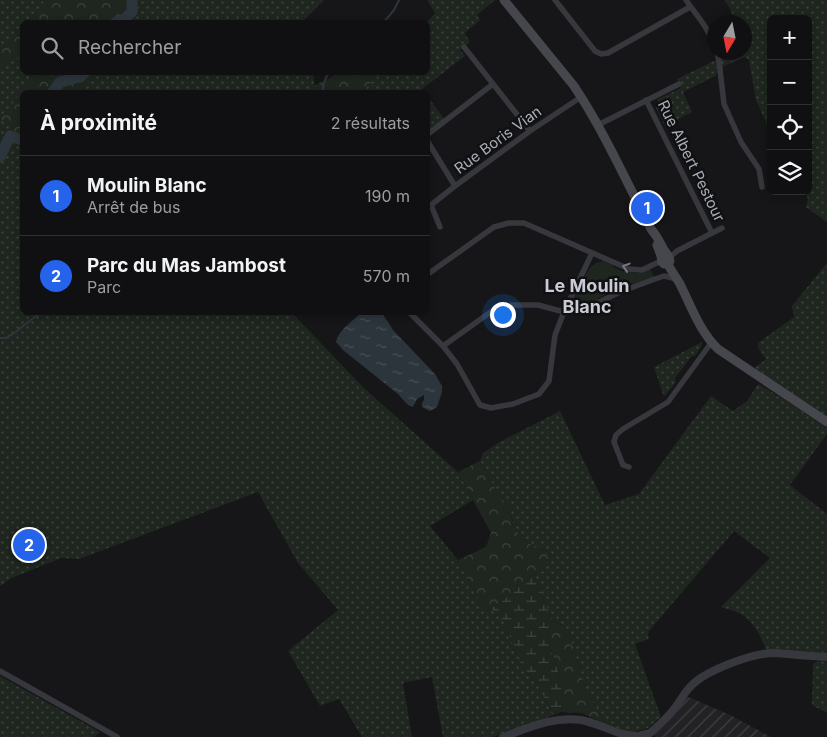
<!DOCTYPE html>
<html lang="fr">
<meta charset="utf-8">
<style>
body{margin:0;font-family:Inter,sans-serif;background:#19191b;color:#f1f3f6}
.controls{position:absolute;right:15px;top:15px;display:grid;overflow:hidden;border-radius:8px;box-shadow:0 2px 8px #0003}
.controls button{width:45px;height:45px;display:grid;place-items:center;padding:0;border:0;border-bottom:1px solid #303032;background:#101012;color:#f1f3f6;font:25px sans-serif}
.compass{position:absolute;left:707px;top:15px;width:45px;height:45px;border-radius:50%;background:#101012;box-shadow:0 2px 8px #0003;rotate:190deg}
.you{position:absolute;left:502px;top:314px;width:18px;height:18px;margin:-12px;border:4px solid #fff;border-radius:50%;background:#1a73e8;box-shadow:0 0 0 8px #1a73e833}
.badge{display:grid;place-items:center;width:32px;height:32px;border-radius:50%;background:#2563eb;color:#fff;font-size:16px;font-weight:700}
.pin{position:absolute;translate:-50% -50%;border:2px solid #fff;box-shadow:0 1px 5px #0006}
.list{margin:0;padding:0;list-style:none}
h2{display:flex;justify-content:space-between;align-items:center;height:65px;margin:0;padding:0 20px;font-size:21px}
h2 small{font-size:16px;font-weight:400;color:#9c9d9f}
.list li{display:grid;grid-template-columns:32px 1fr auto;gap:15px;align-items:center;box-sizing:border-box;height:80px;padding:0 20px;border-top:1px solid #303032}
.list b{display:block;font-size:19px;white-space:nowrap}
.list p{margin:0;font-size:16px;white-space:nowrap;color:#9c9d9f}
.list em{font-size:16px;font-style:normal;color:#9c9d9f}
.icon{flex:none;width:28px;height:28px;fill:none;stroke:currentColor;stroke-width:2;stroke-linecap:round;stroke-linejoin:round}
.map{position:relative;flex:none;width:827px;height:737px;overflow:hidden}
.search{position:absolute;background:#101012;box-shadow:0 2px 8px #0003;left:20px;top:20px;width:410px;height:55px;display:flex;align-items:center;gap:12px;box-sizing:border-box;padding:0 18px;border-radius:8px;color:#9c9d9f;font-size:19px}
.panel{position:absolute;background:#101012;box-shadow:0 2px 8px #0003;left:20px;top:90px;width:410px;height:225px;border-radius:8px}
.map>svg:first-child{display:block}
.industrial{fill:url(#industrial-furrows)}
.grass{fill:url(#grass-dots)}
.forest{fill:url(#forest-crowns)}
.wetland{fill:url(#wetland-marsh)}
.garden{fill:#1e261f}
.water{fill:url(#water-ripples)}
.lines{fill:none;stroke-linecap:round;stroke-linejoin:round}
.stream{stroke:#2c353c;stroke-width:2}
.river{stroke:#2c353c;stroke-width:11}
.minor{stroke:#37383d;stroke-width:5.5}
.tertiary{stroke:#37383d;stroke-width:8}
.secondary{stroke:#45474d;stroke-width:9}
.oneway{stroke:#757881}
.labels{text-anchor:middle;stroke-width:5;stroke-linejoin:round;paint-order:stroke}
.street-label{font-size:15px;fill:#a8adb8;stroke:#111113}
.quarter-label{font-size:18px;font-weight:bold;fill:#c9ccd4;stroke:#111113}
</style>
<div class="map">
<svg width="827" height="737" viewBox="0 0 827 737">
<defs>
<pattern id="industrial-furrows" width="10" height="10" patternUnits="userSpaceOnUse" patternTransform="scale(1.25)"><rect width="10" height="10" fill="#222225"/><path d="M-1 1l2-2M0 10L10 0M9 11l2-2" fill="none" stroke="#3f3f43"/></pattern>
<pattern id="grass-dots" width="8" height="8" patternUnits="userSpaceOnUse" patternTransform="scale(1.25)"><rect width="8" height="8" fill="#1e261f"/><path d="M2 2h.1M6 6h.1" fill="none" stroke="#3c433d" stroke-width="1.8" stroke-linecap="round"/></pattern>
<pattern id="forest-crowns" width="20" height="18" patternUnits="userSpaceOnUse" patternTransform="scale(1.25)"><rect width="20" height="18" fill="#1e261f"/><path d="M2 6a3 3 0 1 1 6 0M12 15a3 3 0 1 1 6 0" fill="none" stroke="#3c433d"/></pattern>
<pattern id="wetland-marsh" width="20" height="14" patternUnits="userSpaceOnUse" patternTransform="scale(1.25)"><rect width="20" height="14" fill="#1e261f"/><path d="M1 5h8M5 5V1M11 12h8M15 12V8" fill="none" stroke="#3c433d"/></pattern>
<pattern id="water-ripples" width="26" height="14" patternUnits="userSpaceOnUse" patternTransform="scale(1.25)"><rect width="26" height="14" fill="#2c353c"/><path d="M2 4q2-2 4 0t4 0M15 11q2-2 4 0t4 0" fill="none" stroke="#485056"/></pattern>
</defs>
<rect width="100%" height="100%" fill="#161618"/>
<path class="industrial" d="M683,696L691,698L730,715L771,737H656L650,733Z"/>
<path class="grass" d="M0,0H324L302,22H22V72L310,73L314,76V92H22V312L292,313L364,388L458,472L473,500L430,526L458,560L485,612L491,608L503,620L522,666L539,687L554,715L493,737H443L432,677L403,683L412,737H362L339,699L320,706L288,651L338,610L298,563L258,492L79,559L61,558L12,578L0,586Z
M427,0H495L477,15L480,20L465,33L470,42L460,50L465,56L422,89L424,92H363L369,84L381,73L428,72L427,22L435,13Z
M724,0H827V222L806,207L808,199L805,191H808V19H771V133L756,100L749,60L745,57L724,66L715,76L683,92L692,112L665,126L656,108L658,99L681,88L677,79L730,53L744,52L745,46L746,45L745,41L744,22H736L728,5Z
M428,97L445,120L428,131Z
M827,263V418L754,368L766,359L759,349L758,343L794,317L792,306Z
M702,342L701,347L695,356H692L675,378L676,382L664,397L654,367Z
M758,384L782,398L827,428V434L790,485L827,514V657L767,654C764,641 755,624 744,616C737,611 729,610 721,607L770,558L734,531L649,631L648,635L649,639L635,644L661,717L648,728L632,733L619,730L606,724L586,691L568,630L552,619L533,574L552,554L524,541L515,529L509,508L497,492L480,461L483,453L500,442L560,411L605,505L639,494L711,396L733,411L747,401Z
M818,661L827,662V713L812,705L813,664Z
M0,676L100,732L94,737H0Z"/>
<path class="forest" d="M45,0H136L130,22H30Z
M22,31V56L0,66V52Z
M37,73H90L85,92H22V138L1,119L30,80Z
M339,73V72L381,73L369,84L363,92H314V86Z
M480,461L497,492L509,508L515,529L524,541L552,554C532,576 511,597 485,612L458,560L486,547L491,533L458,472Z
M552,619L568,630L586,691L606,724L582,713L561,712L563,687L547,637Z"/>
<path class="wetland" d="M533,574L552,619L547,637L563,687L561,712L554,715L539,687L522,666L503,620L491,608L500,603Z"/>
<path class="garden" d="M604,261L613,265V267L624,272L625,270L637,273L650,269L654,277L633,285L632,283L598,298L599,300L579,309L575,306L573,301C578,291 586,268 596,263C597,263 603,261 604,261Z"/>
<path class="water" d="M361,313H382L393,330L435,374L442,386V392L437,407L430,411L422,407V403L424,400V395L417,399L413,407L408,405L398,394L343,350L336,342C339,329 352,322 361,313Z"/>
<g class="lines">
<path class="stream" d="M384,22L394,10L399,0
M323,92C323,85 324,78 330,72
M0,338H5L13,334L41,312"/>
<path class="river" d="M116,22L122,21L132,12V0
M53,92L60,82L80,77L85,72
M0,157L10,136L22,140"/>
<path class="minor" d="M555,0L595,51L601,54L608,53L690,7
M686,0C696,15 709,28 714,46
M464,47L530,131
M717,52L719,61L724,104L741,142L759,169L762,187
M646,100L712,233
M598,125L679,84
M428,134L493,84
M428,142L455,186
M440,227L431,205L455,186L530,131L581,97
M670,257L677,251L722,228
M428,274L494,227L509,223H524L629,269L642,270L661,261
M409,312L443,346L457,364L480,405L491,408L513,404L539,394L549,381L555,335L564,312L592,253
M443,346L495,309L512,305H538L564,312H579L620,292L655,279L664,276L677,279
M629,467L623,465L614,442L616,435L623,429L668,402L711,343
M0,671L117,737"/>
<path class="tertiary" d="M503,737C528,728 554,716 581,720C600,723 619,737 639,736C642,735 647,734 650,733C655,729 670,715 674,709C680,702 684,693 690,687C704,671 752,653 774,653C791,654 809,656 827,657"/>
<path class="secondary" d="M504,0L574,86C604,131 626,181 651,229C657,236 660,242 664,250C667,254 669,256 670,261L668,264
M657,245L661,256L662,262L664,264H668
M668,264C671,271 676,277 680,284C691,306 700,332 718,349L827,422"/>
</g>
<defs><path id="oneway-chevron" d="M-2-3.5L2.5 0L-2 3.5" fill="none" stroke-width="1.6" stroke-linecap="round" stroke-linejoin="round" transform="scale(1.25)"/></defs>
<use class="oneway" href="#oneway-chevron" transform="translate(626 267) rotate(-162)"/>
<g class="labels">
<g class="street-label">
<text transform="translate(498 140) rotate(-36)" y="5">Rue Boris Vian</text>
<text transform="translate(691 161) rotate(64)" y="5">Rue Albert Pestour</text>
</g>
<g class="quarter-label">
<text x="587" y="292">Le Moulin<tspan x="587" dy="21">Blanc</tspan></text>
</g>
</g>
</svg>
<div class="controls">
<button>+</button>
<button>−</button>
<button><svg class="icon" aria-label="locate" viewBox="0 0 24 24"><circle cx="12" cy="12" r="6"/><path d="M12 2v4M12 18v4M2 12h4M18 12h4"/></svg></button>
<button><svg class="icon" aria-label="layers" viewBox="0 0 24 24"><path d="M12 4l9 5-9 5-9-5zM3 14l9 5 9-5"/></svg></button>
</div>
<svg class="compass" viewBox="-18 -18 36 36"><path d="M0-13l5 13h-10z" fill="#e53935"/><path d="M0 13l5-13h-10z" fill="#9c9d9f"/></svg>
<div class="you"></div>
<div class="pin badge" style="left:647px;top:208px">1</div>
<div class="pin badge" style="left:29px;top:545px">2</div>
<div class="search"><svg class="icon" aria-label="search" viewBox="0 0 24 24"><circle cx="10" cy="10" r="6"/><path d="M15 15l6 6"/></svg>Rechercher</div>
<section class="panel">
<h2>À proximité<small>2 résultats</small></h2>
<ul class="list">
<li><span class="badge">1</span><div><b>Moulin Blanc</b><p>Arrêt de bus</p></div><em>190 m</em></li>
<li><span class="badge">2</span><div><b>Parc du Mas Jambost</b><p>Parc</p></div><em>570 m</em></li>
</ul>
</section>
</div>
